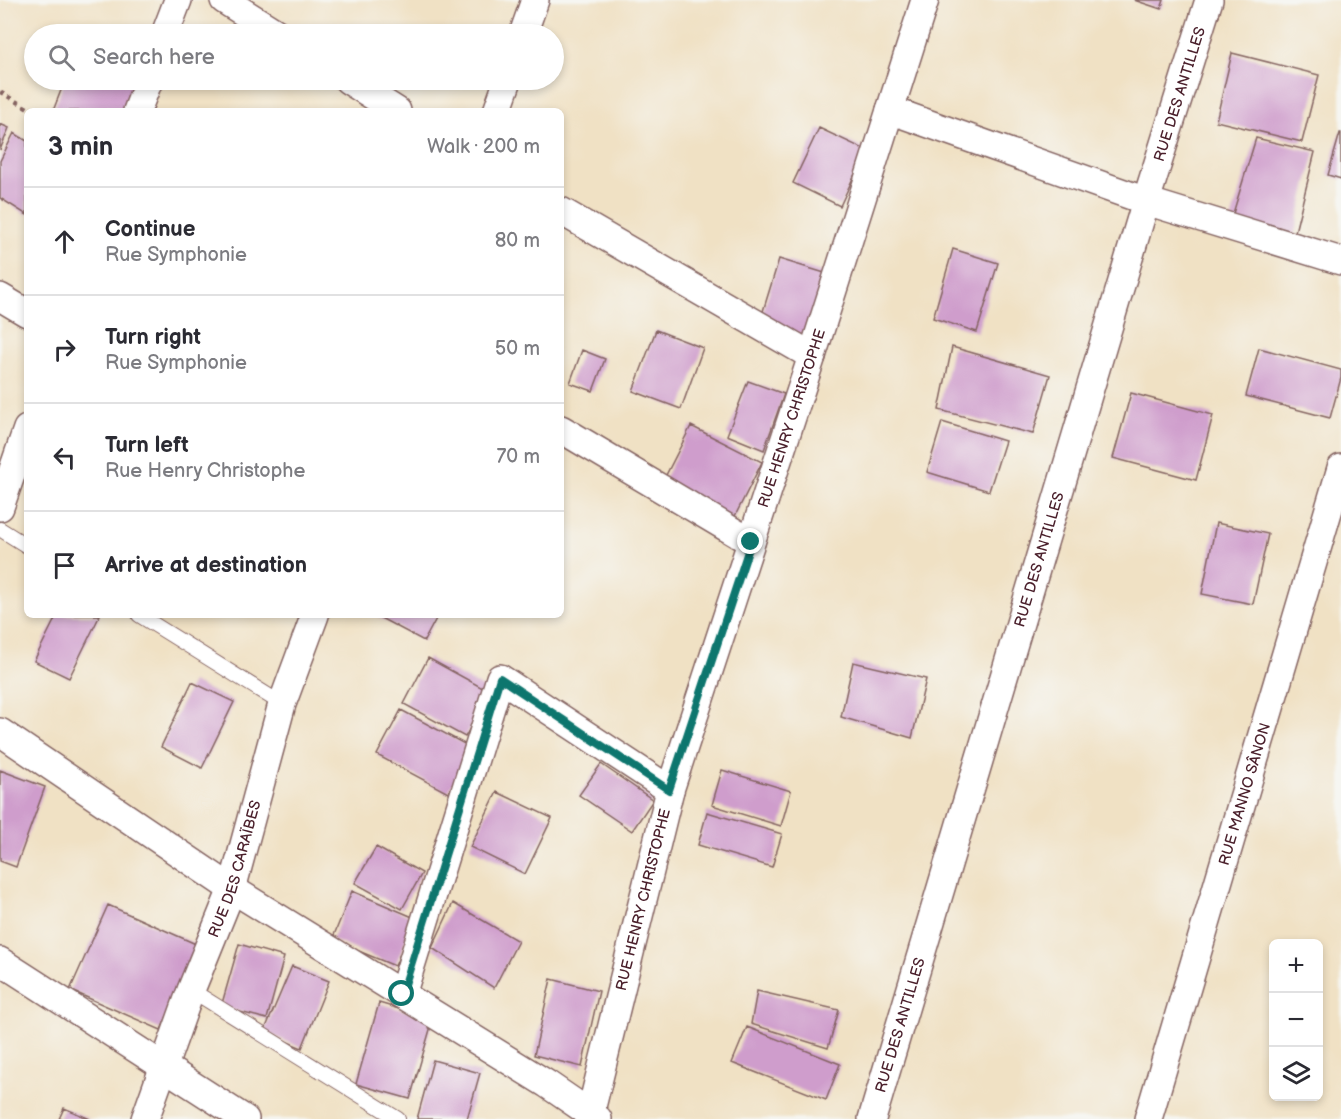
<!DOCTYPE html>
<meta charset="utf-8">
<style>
body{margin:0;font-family:"Balsamiq Sans",sans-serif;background:#f7f7f7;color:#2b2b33}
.controls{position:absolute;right:18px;bottom:18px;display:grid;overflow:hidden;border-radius:9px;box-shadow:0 3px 9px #0003}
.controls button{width:54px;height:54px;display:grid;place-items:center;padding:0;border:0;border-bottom:2px solid #e1e1e2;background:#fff;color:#2b2b33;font:30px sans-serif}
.stop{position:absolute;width:18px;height:18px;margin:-14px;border:4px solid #0f766e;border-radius:50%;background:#fff}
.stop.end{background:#0f766e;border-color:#fff;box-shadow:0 2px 6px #0008}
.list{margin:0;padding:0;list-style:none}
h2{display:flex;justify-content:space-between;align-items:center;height:78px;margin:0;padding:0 24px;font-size:26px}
h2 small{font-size:20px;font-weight:400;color:#7c7c81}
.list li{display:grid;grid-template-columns:39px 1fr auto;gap:18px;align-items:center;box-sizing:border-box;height:108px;padding:0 24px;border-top:2px solid #e1e1e2}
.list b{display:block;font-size:22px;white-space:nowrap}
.list p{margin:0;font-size:20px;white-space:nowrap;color:#7c7c81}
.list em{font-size:20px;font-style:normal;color:#7c7c81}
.icon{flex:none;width:33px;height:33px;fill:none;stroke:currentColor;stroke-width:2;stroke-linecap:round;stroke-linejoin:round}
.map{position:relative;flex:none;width:1341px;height:1119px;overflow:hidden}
.search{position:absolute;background:#fff;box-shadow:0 3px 9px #0003;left:24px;top:24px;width:540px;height:66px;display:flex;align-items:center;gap:15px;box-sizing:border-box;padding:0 21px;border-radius:33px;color:#7c7c81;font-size:22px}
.panel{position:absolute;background:#fff;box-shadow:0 3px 9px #0003;left:24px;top:108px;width:540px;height:510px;border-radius:9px}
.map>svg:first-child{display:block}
.building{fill:#cf9dcc}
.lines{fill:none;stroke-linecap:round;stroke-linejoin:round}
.lane-casing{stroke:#846361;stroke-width:16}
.street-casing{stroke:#846361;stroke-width:30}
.path{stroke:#846361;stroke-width:4;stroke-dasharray:4.5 4.5;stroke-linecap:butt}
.lane{stroke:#fff;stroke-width:14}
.street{stroke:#fff;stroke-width:27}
.route{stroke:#0f766e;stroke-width:8}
.labels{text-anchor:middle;stroke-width:4.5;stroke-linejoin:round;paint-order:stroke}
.street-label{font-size:15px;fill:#4a1f2b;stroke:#f6f6f2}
</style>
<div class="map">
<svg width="1341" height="1119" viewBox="0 0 1341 1119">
<rect width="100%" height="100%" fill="#f6f6f2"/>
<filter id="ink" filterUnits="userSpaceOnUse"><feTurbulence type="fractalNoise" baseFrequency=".0167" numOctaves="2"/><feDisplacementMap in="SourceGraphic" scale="12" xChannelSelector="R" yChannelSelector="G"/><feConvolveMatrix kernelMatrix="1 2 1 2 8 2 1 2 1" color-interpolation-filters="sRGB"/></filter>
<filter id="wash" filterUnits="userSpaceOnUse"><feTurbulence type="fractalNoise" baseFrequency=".008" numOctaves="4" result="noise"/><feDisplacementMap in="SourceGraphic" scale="24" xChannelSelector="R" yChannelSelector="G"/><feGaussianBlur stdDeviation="1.35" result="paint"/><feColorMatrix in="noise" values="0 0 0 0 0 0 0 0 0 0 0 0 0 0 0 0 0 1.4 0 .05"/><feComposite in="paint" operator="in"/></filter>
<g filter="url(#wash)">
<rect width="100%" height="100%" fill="#f0e1c4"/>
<g id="blocks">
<path class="building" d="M1134,0H1164L1161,9Z
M86,26L99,34H82Z
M1232,53L1319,75L1302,142L1216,121Z
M65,80H137L125,111H53Z
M0,124L9,128L0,150Z
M819,128L866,150L840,206L793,183Z
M14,133L27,141V215L0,198V161Z
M1340,133H1341V179L1328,175Z
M1256,138L1315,152L1294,236L1231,220Z
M953,249L998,263L977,332L933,318Z
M779,259L828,274L809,337L760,321Z
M656,330L703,348L681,409L633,391Z
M952,347L1050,375L1033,434L939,410Z
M1259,348L1341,370V378L1330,418L1246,396Z
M582,350L605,359L593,391L570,383Z
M748,381L784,394L764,450L727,435Z
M1131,393L1213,415L1196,480L1113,458Z
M942,422L1005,441L989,491L927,472Z
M691,426L762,462L732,522L660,487Z
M1216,523L1268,534L1253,604L1202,594Z
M57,615H100L69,678L34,661Z
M375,615H438L424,641Z
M428,658L490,692L465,737L404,704Z
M853,662L926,679L912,738L841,717Z
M192,682L234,702L202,768L161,747Z
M401,710L472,748L448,793L377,755Z
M601,764L653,800L632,831L579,795Z
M0,770L45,787L16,867L0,861Z
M722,770L791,791L781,826L712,805Z
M497,792L552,818L525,874L470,847Z
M707,812L782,834L772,867L698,845Z
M376,847L422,873L402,909L355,883Z
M352,891L415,918L395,966L332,940Z
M453,903L518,941L494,988L432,948Z
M108,905L198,945L161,1030L70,990Z
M239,944L284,957L267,1019L221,1007Z
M292,966L329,981L302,1048L264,1032Z
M551,979L599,991L582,1067L534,1055Z
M757,991L839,1010L828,1048L751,1024Z
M379,1003L433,1019L410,1099L356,1084Z
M747,1027L840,1064L826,1100L732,1063Z
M433,1060L480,1073L467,1119H417Z
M64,1108L90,1119H59Z"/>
</g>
</g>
<g filter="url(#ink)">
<use href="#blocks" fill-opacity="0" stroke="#846361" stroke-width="1.5"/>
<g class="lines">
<g class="lane-casing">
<path id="lane" d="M0,529L27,546
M139,615L282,704
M191,990L398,1119"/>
</g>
<g class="street-casing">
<g id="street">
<path d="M224,0L278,34"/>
<path d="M165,34L178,0"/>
<path d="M523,34L535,0"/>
<path d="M348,80L397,111"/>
<path d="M890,110L1146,201L1341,261"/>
<path d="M137,111L149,80"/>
<path d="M497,111L508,80"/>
<path d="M561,211L812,356"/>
<path d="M0,297L27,313"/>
<path d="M561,429L751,542"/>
<path d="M0,507L27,429"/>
<path d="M0,732L232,889L547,1084L598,1119"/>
<path d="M0,961L245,1119"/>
<path d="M402,995L500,678L670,790"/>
<path id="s1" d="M145,1119L191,990L232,889L282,704L315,615"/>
<path id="s2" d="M589,1119L670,790L812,356L925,0"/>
<path id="s3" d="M872,1119L1146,201L1209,0"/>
<path id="s4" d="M1148,1119L1341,468"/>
</g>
</g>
<path class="path" d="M0,92L33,111"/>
<use href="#lane" class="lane"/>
<use href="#street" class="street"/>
</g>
</g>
<g class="lines" filter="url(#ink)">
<path class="route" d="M402,994L500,678L669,790L751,542"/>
</g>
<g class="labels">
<g class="street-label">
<text dy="5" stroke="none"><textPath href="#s3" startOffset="1070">RUE DES ANTILLES</textPath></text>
<text dy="5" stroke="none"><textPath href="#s2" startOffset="730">RUE HENRY CHRISTOPHE</textPath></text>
<text dy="5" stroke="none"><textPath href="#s3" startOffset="584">RUE DES ANTILLES</textPath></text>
<text dy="5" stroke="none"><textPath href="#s4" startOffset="339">RUE MANNO SÂNON</textPath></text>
<text dy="5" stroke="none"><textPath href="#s1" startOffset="266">RUE DES CARAÏBES</textPath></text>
<text dy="5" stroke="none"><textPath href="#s2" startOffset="226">RUE HENRY CHRISTOPHE</textPath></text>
<text dy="5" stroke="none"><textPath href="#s3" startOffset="98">RUE DES ANTILLES</textPath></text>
</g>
</g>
</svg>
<div class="controls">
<button>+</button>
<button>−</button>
<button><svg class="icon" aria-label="layers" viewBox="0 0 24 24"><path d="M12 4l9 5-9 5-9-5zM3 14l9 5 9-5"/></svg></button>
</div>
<div class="stop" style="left:402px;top:994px"></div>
<div class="stop end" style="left:751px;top:542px"></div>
<div class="search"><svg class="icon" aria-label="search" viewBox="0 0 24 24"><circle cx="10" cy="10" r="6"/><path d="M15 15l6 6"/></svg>Search here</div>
<section class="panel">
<h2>3 min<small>Walk · 200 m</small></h2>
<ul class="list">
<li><svg class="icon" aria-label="ahead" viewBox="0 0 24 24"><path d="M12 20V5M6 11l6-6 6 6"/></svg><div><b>Continue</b><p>Rue Symphonie</p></div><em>80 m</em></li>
<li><svg class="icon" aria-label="right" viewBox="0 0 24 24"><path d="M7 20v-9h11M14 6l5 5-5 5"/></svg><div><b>Turn right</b><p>Rue Symphonie</p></div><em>50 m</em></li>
<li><svg class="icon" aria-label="left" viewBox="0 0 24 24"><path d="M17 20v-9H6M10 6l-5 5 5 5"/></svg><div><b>Turn left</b><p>Rue Henry Christophe</p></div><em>70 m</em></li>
<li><svg class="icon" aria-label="arrive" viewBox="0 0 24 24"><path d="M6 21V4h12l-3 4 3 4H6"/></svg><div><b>Arrive at destination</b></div></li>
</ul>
</section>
</div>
